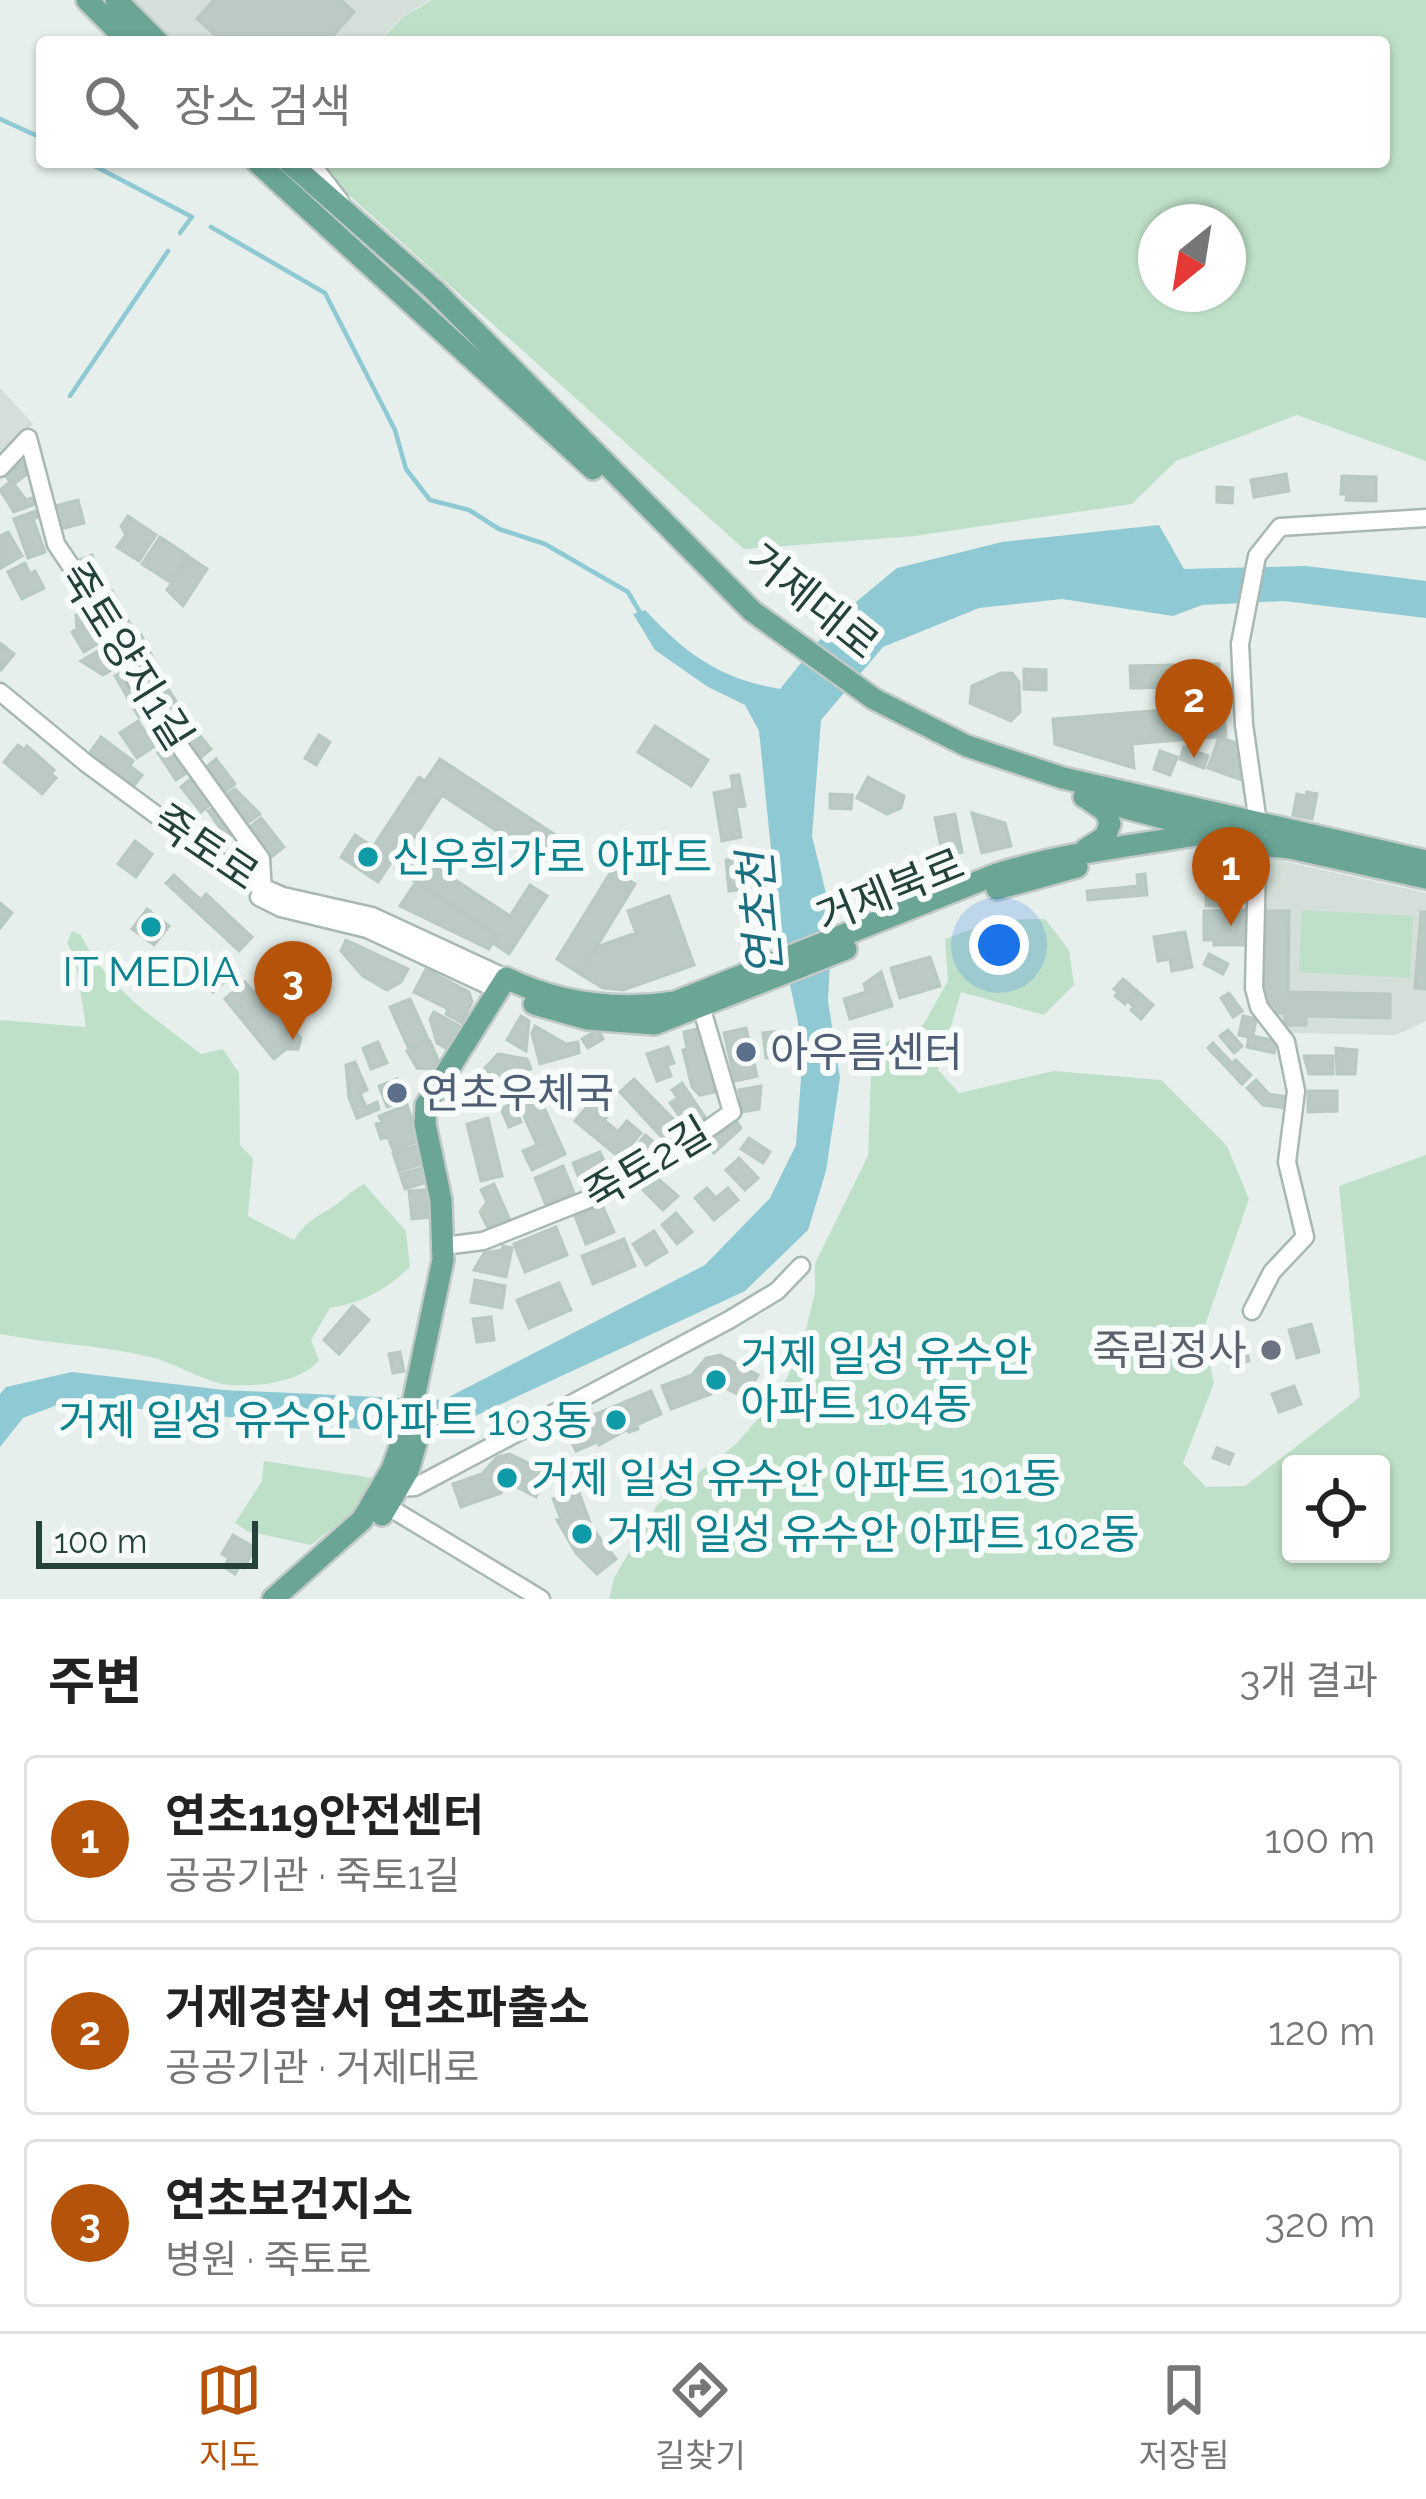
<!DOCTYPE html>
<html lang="ko">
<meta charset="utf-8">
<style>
body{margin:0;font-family:Raleway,"Noto Sans KR",sans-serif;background:#f2f2f2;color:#222}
.controls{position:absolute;right:36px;bottom:36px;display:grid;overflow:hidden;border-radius:12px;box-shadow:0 3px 9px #0004}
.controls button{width:108px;height:108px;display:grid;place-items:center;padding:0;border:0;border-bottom:3px solid #e0e0e0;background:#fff;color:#222;font:60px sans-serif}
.compass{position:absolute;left:1138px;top:204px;width:108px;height:108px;border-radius:50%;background:#fff;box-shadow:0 3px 9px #0004;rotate:210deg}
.scale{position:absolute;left:36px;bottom:30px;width:222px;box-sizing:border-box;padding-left:12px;border:6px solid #24423a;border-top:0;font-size:33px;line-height:42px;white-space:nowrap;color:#24423a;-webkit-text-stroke:9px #f7fbf9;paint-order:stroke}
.you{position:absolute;left:999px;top:945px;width:42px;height:42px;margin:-30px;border:9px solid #fff;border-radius:50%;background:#1a73e8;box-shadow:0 0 0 18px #1a73e833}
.badge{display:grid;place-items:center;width:78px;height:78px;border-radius:50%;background:#b45309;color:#fff;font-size:39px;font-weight:700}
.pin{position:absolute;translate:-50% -99px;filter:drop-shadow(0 3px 6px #0008)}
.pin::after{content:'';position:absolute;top:63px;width:42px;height:36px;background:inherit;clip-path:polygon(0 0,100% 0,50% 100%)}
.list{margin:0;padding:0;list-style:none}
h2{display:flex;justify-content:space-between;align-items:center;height:156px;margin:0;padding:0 48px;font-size:51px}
h2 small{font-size:39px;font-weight:400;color:#767676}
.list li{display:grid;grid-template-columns:78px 1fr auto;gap:36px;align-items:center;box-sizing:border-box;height:168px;margin:0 24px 24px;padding:0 24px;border:3px solid #e0e0e0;border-radius:12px}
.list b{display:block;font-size:45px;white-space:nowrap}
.list p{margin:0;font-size:39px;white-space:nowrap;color:#767676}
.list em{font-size:39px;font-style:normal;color:#767676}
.icon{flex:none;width:66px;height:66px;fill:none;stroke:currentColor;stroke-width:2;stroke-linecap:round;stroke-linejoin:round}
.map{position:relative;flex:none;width:1426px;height:1599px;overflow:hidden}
.search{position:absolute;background:#fff;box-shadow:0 3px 9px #0004;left:36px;right:36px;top:36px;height:132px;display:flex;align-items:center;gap:30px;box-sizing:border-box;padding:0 42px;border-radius:12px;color:#767676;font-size:45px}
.sheet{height:732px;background:#fff}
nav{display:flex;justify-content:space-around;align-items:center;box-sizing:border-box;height:168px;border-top:3px solid #e0e0e0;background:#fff;font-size:33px;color:#767676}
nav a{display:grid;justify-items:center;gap:6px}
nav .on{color:#b45309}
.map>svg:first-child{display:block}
.built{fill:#d4dfda}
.green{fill:#bfe0c8;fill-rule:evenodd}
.water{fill:#8ec9d4}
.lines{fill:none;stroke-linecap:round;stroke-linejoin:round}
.stream{stroke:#8ec9d4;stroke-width:4.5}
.building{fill:#bbcac4;stroke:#b8c9c2;stroke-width:3}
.minor-casing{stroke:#a8b8b2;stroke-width:21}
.major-casing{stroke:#c2cac8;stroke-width:26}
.minor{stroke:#fff;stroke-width:16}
.major{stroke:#6aa596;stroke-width:21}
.culture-dot{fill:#0f9aa8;stroke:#f7fbf9;stroke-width:4.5}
.service-dot{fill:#5c6f8a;stroke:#f7fbf9;stroke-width:4.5}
.worship-dot{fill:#6b7280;stroke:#f7fbf9;stroke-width:4.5}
.labels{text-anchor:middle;stroke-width:12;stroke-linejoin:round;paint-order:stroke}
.street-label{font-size:42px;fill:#24423a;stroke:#f7fbf9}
.culture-label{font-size:42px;fill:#0d838f;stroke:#f7fbf9;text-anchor:start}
.service-label{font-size:42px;fill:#4e5e75;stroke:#f7fbf9;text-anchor:start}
.worship-label{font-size:42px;fill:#5b616d;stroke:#f7fbf9;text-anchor:end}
.water-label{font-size:45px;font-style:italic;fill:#1c6f80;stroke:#f7fbf9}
</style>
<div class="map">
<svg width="1426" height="1599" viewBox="0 0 1426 1599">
<rect width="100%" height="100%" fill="#e6efeb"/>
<path class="built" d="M128,0H430L402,17L378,42H173Z
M0,388L33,424L0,461Z
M1260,856L1426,893V1021L1396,1035L1290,1033L1261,1007Z"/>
<path class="green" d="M432,0H1426V461L1297,415L1176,461L1132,504L915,536L744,549L322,171L324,162H1384V42H379L403,17ZM1156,222H1228V294H1156Z
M1302,910L1413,916L1410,978L1299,972Z
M1045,919L1069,950L1074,985L1044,1015L961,992L938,1070L959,1093L1054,1071L1161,1080L1227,1146L1249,1199L1203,1331L1214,1383L1183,1463L1206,1487L1245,1486L1360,1397L1339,1186L1426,1155V1599H609L614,1578L657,1505L736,1444L777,1397L801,1350L815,1292V1263L868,1156L872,1049L923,1025L948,981L945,939L996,920ZM1291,1464H1381V1554H1291Z
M72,931L81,935C108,990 154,1017 201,1054L223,1049L239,1073L240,1145L253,1158L248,1216L294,1240C306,1222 313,1219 331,1208C343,1201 350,1191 364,1184L406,1231L410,1267C384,1291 364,1302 330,1308L311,1340L319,1360C302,1382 258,1387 231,1385C204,1383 177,1363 150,1357C102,1345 49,1344 0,1334V1020L86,1027L75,957L67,943Z
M264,1461L380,1479L354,1512L311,1545L247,1531L235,1523L262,1481Z"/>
<path class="water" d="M1159,525L1184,569L1306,566L1426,581V618L1284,601L1202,605L1173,616L1062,599L979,608L883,647L821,720L812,836L832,918L828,1001L840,1078L826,1171L808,1230L745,1291L458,1424L394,1432L65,1402L23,1418L0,1447V1394L6,1387L72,1372L224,1390L443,1400L705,1265L770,1198L796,1145L801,1079L798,1022L780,938L759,731L745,705L708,687L655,650L633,614L645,610C686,654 720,679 780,689L839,616L897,568L1002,542Z"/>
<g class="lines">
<path class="stream" d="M0,119L42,138
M87,162L192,217
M211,227L325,293L395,430L406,469L430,500L469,510L499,529L545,544L628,592L642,616
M180,233L191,218
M70,396L168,251"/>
</g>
<path class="building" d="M214,0H341L354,12L327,42H223L197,19Z
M25,460L32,470L14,484L26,500L35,497L38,503L14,512L0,490L10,482L5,475Z
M1286,474L1289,491L1254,497L1251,480Z
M1342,476L1376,477V501L1346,500L1347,494H1341Z
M1217,487L1233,488L1232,503L1217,502Z
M78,500L84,523L61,529L55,506Z
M41,509L43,515L33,519L45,552L28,558L14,519Z
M128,516L156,535L139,561L117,547L126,535L121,526Z
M8,532L22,556L1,568L0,536Z
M160,537L187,555L170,582L142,564Z
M92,555L96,566L81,571L77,561Z
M189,557L207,569L183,606L167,590Z
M25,563L30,574L35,571L44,588L22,599L8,572Z
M803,575L824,589L813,605L792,591Z
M112,591L133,629L118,638L97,600Z
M86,609L104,640L84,652L72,632L77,629L76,615Z
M141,635L153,658L135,668L123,645Z
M0,643L14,654L1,670L0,669Z
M108,645L120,665L103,675L81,661Z
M148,664L160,684L148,691L136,671Z
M1219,664V687L1131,688L1130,666Z
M1024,669L1046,670V690L1024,689Z
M123,672L134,690L126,695L115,676Z
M1001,673H1012L1019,682L1020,712L1011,721L970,703L972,686Z
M167,687L182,711L167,720L152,696Z
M137,692L148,711L139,717L127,698Z
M1223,705L1226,736L1132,744L1134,768L1055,744L1053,719Z
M187,720L211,749L199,759L175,730Z
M138,721L145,732L156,724L165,739L137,758L120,733Z
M655,726L708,760L691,786L638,752Z
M319,735L330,742L316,765L305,758Z
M101,737L133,761L130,766L142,775L133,787L89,754Z
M1219,737L1241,745L1238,756L1243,758L1242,780L1208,768Z
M18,745L24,750L27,746L54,770L51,774L56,778L42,794L4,762Z
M170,745L188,772L176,780L158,753Z
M1184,747L1208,756L1204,768L1180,759Z
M1160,751L1177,757L1170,775L1154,769Z
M216,759L235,784L223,793L205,768Z
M440,759L563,840L547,864L442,795L407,848L510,916L530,885L547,896L509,954L493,943L497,935L396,869L402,861L395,857L378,882L341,857L355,835L373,847L419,777L425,781Z
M739,775L745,806L736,807L741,837L722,841L714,793L733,789L731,776Z
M193,777L213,802L201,812L181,787Z
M868,777L904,796L901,808L887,814L857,798Z
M235,789L260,814L243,826L223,797Z
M1307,792L1317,794L1312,819L1293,815L1297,794L1306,796Z
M830,794L852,795L851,809L830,808Z
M216,806L235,833L227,838L208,811Z
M972,813L1005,823L1011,846L982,853Z
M955,814L962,852L943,856L935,818Z
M261,818L284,847L269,859L246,830Z
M135,841L152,854L136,877L118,864Z
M743,858L746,889L729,891L726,860Z
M612,870L635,884L580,974L557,959Z
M1145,874L1147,895L1088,900L1087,891L1138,886L1137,875Z
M174,875L201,900L206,894L252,937L239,951L166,883Z
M416,882L497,935L489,949L400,906Z
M1206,886H1221V906H1206Z
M880,893L883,902L866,909L863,902Z
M669,896L694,965L623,990L603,988L580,974L596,947L636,933L628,911Z
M0,903L12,913L0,928Z
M147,909L169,926L154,945L132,929Z
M1246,910V945H1214V940H1204V911Z
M1264,911H1289L1288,992L1390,994V1018L1306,1016V1025H1285V1013H1276V1006H1263Z
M1421,912H1426V989L1415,988Z
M1185,932L1192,967L1172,971L1170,959L1158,961L1154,937Z
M346,940L408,969L401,982L387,990L363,976L341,951Z
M1209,954L1228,964L1223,974L1204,964Z
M930,957L940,986L900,998L891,968Z
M210,965L224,982L213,992L198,975Z
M426,969L469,992L472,1002L462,1023L446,1014L448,1009L414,992Z
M881,972L892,1006L850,1019L844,999L866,992L864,984Z
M1123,979L1137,991L1125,1004L1115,996L1118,992L1114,989Z
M245,982L254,993L259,988L272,1004L277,1000L289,1014L283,1019L301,1038L298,1049H286L274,1059L225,999Z
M1139,993L1153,1005L1141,1019L1131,1010L1134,1007L1130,1003Z
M1229,993L1242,1011L1233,1017L1221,998Z
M410,999L428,1039L408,1047L390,1007Z
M434,1012L463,1028L451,1051L437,1043L430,1019Z
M521,1016L529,1021L526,1051L507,1040Z
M1243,1016L1256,1019L1253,1036L1277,1041L1274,1053L1247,1047L1249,1037L1239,1035Z
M535,1026L566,1044L578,1042L579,1053L540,1064L532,1034Z
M704,1027L719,1091L700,1095L692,1087L683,1050L687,1049L684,1032Z
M746,1028L757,1076L735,1081L724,1033Z
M598,1030L603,1039L588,1048L582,1039Z
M1228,1030L1242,1046L1234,1053L1220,1036Z
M782,1031L784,1057L766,1058L763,1033Z
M430,1041L439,1062L431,1069L417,1068L407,1051Z
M378,1042L387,1063L371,1069L363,1048Z
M1213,1043L1232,1063L1236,1060L1251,1075L1242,1084L1208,1048Z
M668,1047L674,1063L667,1065L671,1076L657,1081L647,1054Z
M1336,1048L1357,1050L1355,1074H1337Z
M498,1054L527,1059L531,1069L473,1092L470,1084Z
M1304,1056H1333V1074H1309Z
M355,1062L367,1090L360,1093L366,1107L377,1102L379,1109L357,1118L349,1098L346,1065Z
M397,1079L405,1100L387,1107L379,1086Z
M634,1079L683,1129L667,1143L620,1092Z
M1256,1080L1269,1094L1287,1097L1285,1108L1263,1105L1247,1088Z
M682,1083L707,1120L690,1131L670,1103L678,1098L672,1090Z
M761,1086L759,1109L742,1112L739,1090Z
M1308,1091H1337V1111L1308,1112Z
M538,1094L565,1154L532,1170L523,1151L537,1145L518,1103Z
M591,1102L608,1116L604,1120L618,1132L627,1121L641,1133L620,1158L575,1121Z
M513,1103L521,1122L509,1127L501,1109Z
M407,1105L419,1141L393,1150L388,1137L381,1139L376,1124L382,1122L379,1116Z
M488,1118L502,1176L481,1181L467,1124Z
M737,1122L741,1128L714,1153L707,1143Z
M645,1135L659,1146L639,1170L626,1159Z
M749,1138L770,1152L763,1163L741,1149Z
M422,1144L428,1162L399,1171L393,1153Z
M600,1152L612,1179L584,1190L573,1163Z
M739,1158L758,1178L745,1190L726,1170Z
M428,1166L433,1180L405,1189L400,1174Z
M563,1166L574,1193L546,1205L535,1178Z
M657,1178L678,1196L663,1210L643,1190Z
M494,1184L509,1218L488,1228L480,1212L487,1202L481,1190Z
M707,1188L716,1198L728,1188L738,1200L714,1220L695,1198Z
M434,1189L436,1217L412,1219L409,1191Z
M602,1205L614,1232L586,1244L575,1216Z
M676,1213L692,1232L677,1244L662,1225Z
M556,1227L567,1255L525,1272L514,1244Z
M654,1231L667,1252L646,1265L633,1244Z
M624,1239L635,1266L593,1284L582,1256Z
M503,1246L512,1248L506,1277L474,1270L484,1253L502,1250Z
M475,1280L505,1286L502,1308L471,1302Z
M559,1283L571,1310L529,1328L517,1300Z
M353,1306L369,1320L339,1354L324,1340Z
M491,1317L494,1340L477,1342L473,1319Z
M1311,1324L1319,1352L1297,1358L1289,1330Z
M1244,1340L1249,1361L1231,1366L1225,1345Z
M400,1352L404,1371L393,1373L389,1354Z
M720,1355L758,1375L746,1398L719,1385L711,1394L671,1409L662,1386L692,1375L706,1358Z
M1294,1386L1301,1404L1279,1412L1272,1394Z
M651,1391L661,1414L637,1425L638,1429L629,1432L628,1429L599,1445L597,1442L576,1451L565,1427Z
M1217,1448L1233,1454L1229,1464L1213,1458Z
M510,1454L548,1473L536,1497L509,1483L501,1493L461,1507L453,1484L482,1474L497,1457Z
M578,1490L592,1528L616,1559L597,1574L576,1553L557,1520L561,1519L553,1499Z
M233,1535L255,1548L244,1568L240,1565L235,1574L224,1567L229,1558L222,1554Z"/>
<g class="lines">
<g class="minor-casing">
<path id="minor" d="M310,162L340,201
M0,468L28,438L56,544L79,578L150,705L261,859L263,892
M0,692L86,763L243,879L283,896L372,916L506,978
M259,897L281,908L367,929L498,990
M444,1246L483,1241L634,1181L732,1112L698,996
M1252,1311L1272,1272L1305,1237L1287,1162L1296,1091L1286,1042L1259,1007L1254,988L1258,823L1244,725L1240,644L1257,556L1280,527L1426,518
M398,1488L415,1487L729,1320L777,1291L801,1266
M377,1500L541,1599"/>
</g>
<g class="major-casing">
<path id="major" d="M87,0L129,42
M116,0L158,42
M257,162L593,469
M289,162L434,290L752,611L874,699L967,746L1063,778L1426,861
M1084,797L1258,843
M1244,844L1290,848L1426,878
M1086,849L1105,837L1110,824L1106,812L1089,800
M997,889L1077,867
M534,1004L587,1019L655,1024L846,949
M382,1515L408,1471L425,1412
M273,1599L362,1520L392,1469L409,1422L443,1260L441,1200L425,1124L426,1105L506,978C560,1004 616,1011 675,1002L997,874C1082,847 1171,843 1258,823"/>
</g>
<use href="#minor" class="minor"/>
<use href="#major" class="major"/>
</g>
<g class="culture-dot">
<circle cx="368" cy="857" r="12"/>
<circle cx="151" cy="927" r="12"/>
<circle cx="716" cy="1380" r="12"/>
<circle cx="616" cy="1420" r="12"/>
<circle cx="507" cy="1478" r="12"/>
<circle cx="582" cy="1534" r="12"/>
</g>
<g class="service-dot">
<circle cx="746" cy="1052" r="12"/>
<circle cx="397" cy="1093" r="12"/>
</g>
<circle class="worship-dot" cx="1271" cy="1350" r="12"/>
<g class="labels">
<g class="street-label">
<text transform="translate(813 601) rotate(39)" y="15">거제대로</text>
<text transform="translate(127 656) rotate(58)" y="15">죽토양지1길</text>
<text transform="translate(206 847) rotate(34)" y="15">죽토로</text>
<text transform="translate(890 890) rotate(-22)" y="15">거제북로</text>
<text transform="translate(647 1163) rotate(-31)" y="15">죽토2길</text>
</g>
<g class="culture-label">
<text x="392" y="872">신우희가로 아파트</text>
<text x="151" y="986" text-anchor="middle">IT MEDIA</text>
<text x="740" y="1371">거제 일성 유수안<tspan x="740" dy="48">아파트 104동</tspan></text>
<text x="592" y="1435" text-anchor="end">거제 일성 유수안 아파트 103동</text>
<text x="531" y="1493">거제 일성 유수안 아파트 101동</text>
<text x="606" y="1549">거제 일성 유수안 아파트 102동</text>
</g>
<g class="service-label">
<text x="770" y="1067">아우름센터</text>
<text x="421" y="1108">연초우체국</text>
</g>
<g class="worship-label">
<text x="1247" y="1365">죽림정사</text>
</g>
<g class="water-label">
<text transform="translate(760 914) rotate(-95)" y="16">연초천</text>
</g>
</g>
</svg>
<div class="controls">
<button><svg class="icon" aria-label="locate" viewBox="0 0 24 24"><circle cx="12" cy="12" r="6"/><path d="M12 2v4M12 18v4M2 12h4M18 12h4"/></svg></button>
</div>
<svg class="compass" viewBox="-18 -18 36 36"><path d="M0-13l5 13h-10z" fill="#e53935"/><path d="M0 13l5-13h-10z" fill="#767676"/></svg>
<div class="scale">100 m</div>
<div class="you"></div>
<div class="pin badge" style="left:1231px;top:926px">1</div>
<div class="pin badge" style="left:1194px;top:758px">2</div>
<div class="pin badge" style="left:293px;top:1040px">3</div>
<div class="search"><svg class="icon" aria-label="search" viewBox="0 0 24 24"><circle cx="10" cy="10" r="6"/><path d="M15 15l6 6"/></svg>장소 검색</div>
</div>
<section class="sheet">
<h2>주변<small>3개 결과</small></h2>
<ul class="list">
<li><span class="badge">1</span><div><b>연초119안전센터</b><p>공공기관 · 죽토1길</p></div><em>100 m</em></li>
<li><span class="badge">2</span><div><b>거제경찰서 연초파출소</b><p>공공기관 · 거제대로</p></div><em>120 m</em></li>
<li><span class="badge">3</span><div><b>연초보건지소</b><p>병원 · 죽토로</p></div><em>320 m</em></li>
</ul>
</section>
<nav>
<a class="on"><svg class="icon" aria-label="map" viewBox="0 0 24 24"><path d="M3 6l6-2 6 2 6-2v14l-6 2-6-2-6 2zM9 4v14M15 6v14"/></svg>지도</a>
<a><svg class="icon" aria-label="directions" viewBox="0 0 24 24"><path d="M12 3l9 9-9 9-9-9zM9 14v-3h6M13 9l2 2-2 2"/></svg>길찾기</a>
<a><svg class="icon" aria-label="saved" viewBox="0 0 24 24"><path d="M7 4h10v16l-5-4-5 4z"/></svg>저장됨</a>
</nav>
